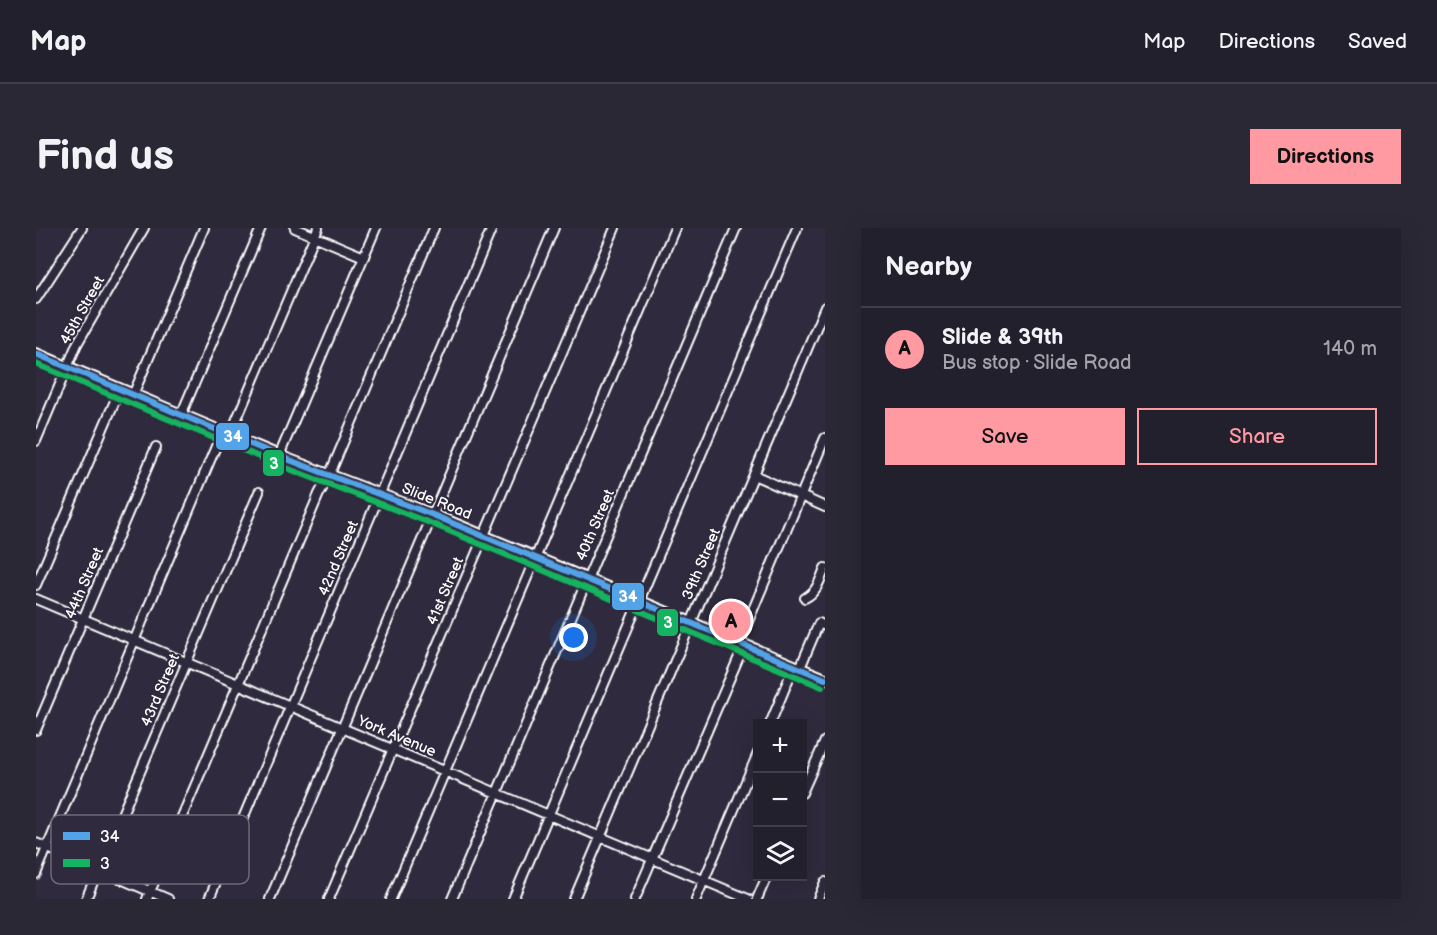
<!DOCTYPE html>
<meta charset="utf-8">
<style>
body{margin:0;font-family:"Balsamiq Sans",sans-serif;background:#2b2836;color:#f1f3f6}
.controls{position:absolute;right:18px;bottom:18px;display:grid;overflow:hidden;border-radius:0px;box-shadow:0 6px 24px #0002}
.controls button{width:54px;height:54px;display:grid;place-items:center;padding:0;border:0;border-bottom:2px solid #403e4a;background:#23202e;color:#f1f3f6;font:30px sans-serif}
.you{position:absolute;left:538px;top:410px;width:21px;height:21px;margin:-15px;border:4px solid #fff;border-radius:50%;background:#1a73e8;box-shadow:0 0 0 9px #1a73e833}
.badge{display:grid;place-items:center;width:39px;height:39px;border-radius:50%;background:#ff9aa2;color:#111;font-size:20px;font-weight:700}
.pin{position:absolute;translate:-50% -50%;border:3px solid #fff;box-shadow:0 2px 6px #0006}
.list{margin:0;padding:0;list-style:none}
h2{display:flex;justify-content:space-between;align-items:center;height:78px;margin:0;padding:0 24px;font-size:26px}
h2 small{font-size:20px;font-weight:400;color:#a3a3aa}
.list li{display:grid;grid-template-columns:39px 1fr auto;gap:18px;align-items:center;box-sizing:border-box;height:84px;padding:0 24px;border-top:2px solid #403e4a}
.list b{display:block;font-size:22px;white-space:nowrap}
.list p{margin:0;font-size:20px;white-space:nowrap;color:#a3a3aa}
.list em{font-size:20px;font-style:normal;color:#a3a3aa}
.actions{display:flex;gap:12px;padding:18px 24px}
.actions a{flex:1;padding:14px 0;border:2px solid #ff9aa2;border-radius:0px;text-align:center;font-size:21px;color:#ff9aa2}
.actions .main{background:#ff9aa2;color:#111}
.icon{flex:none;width:33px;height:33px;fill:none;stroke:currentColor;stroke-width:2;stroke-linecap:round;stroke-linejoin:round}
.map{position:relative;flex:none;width:789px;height:671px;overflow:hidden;border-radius:0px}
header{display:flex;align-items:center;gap:36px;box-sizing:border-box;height:84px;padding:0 30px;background:#23202e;border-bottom:2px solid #403e4a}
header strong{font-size:28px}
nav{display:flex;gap:33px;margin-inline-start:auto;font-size:21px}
.intro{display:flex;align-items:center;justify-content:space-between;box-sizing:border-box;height:144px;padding:0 36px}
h1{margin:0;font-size:42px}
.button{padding:15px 27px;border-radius:0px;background:#ff9aa2;color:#111;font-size:21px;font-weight:700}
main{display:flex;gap:36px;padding:0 36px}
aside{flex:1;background:#23202e;border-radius:0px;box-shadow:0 6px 24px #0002}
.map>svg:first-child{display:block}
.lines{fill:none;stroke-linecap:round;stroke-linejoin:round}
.minor-casing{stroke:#fff;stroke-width:12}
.major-casing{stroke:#fff;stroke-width:14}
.minor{stroke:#2f2a3d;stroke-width:8}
.major{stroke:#2f2a3d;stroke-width:9}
.bus-1-casing{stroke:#2f2a3d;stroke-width:10}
.bus-2-casing{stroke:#2f2a3d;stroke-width:10}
.bus-1{stroke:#53a3e8;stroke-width:6}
.bus-2{stroke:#13b361;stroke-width:6}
.labels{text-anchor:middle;stroke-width:4.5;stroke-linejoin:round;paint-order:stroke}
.street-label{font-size:15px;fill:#fff;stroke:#2f2a3d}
.key{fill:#2f2a3d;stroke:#6d6a77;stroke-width:1.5}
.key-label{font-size:16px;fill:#fff}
.line-badge{stroke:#2f2a3d;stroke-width:2}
.badge-label{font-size:16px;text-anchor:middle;font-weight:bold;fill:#fff}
</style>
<header>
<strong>Map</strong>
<nav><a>Map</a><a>Directions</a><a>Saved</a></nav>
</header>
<div class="intro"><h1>Find us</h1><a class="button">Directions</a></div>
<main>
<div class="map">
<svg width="789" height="671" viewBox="0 0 789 671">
<rect width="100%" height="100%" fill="#2f2a3d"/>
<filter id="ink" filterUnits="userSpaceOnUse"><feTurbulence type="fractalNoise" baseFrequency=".0167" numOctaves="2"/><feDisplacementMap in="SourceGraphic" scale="12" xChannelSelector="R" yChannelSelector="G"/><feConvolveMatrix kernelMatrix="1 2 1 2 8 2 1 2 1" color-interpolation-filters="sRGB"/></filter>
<g filter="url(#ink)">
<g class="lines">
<g class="minor-casing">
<path id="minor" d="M259,0L328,29
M0,71L46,0
M97,167L168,0
M145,187L225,0
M194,207L282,0
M0,213L41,116L108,0
M243,228L340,0
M718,247L789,279
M0,357L84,161
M769,370C781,364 784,352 789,340
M0,371L712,671
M703,415L789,210
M764,440L783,395L789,398
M734,496L758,438
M0,502L120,219
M766,565L789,513
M0,615L132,671
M0,646L186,204
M50,671L223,264
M111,671L283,266L293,248L398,0
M173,671L456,0
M234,671L518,0
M293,671L579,0
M355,671L639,0
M416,671L700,0
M477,671L761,0
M538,671L789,79
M599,671L708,417
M660,671L722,525
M721,671L731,648
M782,671L789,654"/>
</g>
<g class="major-casing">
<path id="major" d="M0,126L243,228L397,287L789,451"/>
</g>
<use href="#minor" class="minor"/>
<use href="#major" class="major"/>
<g class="bus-1-casing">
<path id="bus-1" d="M0,126L243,228L397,287L789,451"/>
</g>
<g class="bus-2-casing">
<path id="bus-2" d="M0,136L240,236L394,295L786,459"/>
</g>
<use href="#bus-1" class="bus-1"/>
<use href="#bus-2" class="bus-2"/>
</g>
</g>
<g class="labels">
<g class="street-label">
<text transform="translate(46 82) rotate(-61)" y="5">45th Street</text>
<text transform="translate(401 273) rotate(22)" y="5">Slide Road</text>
<text transform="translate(559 297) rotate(-67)" y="5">40th Street</text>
<text transform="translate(302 330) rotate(-67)" y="5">42nd Street</text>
<text transform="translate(665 336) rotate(-67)" y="5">39th Street</text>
<text transform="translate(48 355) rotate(-67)" y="5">44th Street</text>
<text transform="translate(409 363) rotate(-67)" y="5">41st Street</text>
<text transform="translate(124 462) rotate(-67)" y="5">43rd Street</text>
<text transform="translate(361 508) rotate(23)" y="5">York Avenue</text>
</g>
</g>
<rect x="15" y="587" width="198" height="69" rx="9" class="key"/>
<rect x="27" y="604" width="27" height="8" fill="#53a3e8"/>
<rect x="27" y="631" width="27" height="8" fill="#13b361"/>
<g class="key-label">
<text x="64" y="614">34</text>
<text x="64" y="641">3</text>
</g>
<g class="line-badge">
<rect x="179" y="194" width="35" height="29" rx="6" fill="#53a3e8"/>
<rect x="226" y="221" width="23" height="28" rx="6" fill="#13b361"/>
<rect x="575" y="354" width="34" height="29" rx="6" fill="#53a3e8"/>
<rect x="620" y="380" width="23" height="29" rx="6" fill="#13b361"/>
</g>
<g class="badge-label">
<text x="197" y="214">34</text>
<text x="238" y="241">3</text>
<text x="592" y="374">34</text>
<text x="632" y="400">3</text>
</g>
</svg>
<div class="controls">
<button>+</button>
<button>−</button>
<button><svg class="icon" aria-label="layers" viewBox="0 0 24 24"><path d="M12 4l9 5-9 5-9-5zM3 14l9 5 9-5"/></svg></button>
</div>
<div class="you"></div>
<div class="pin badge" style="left:695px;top:393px">A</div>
</div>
<aside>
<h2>Nearby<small></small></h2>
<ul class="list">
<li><span class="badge">A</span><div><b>Slide &amp; 39th</b><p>Bus stop · Slide Road</p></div><em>140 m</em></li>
</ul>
<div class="actions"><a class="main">Save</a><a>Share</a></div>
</aside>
</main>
